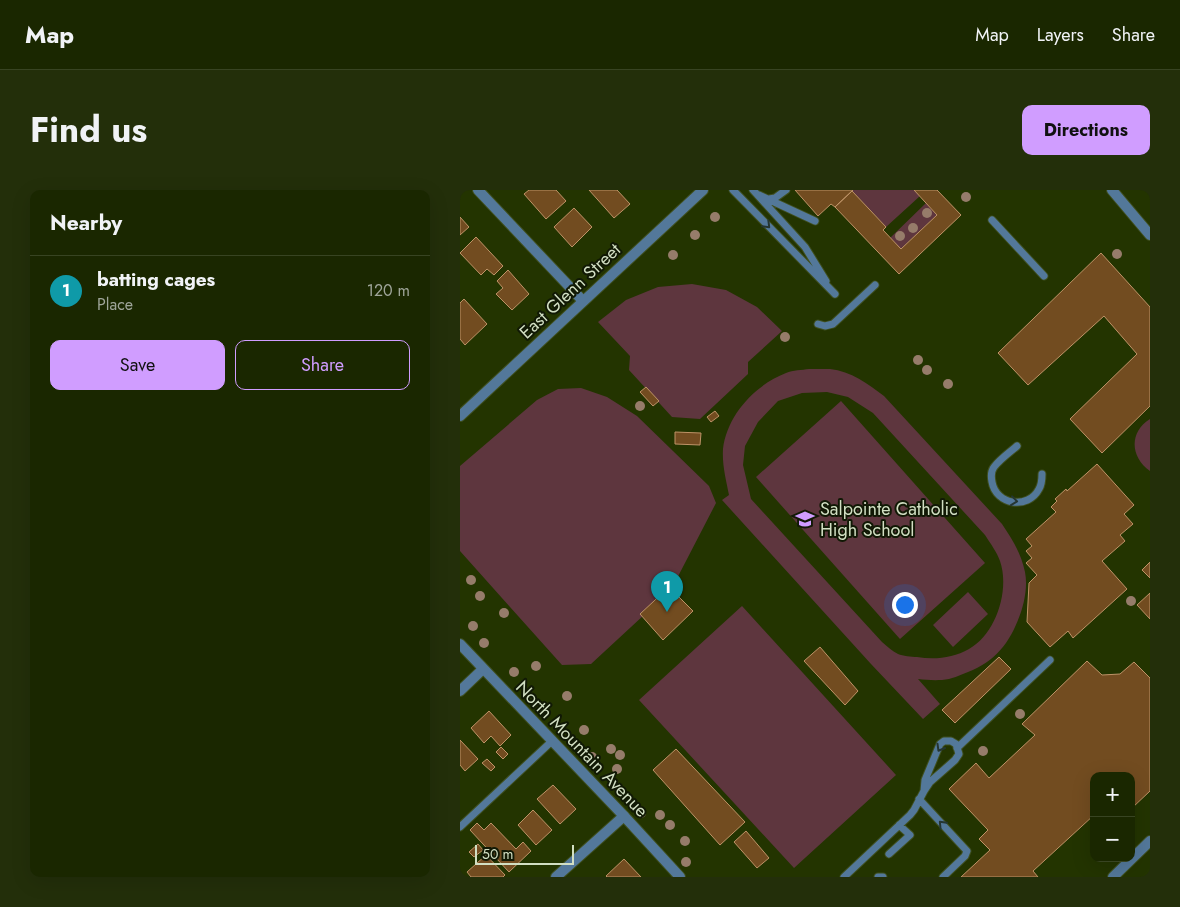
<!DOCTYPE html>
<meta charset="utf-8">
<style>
body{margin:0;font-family:Jost,sans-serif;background:#232f0a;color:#f1f3f6}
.controls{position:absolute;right:15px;bottom:15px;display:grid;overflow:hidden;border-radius:10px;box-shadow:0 5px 20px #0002}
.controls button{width:45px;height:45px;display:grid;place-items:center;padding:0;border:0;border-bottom:1px solid #384422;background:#1a2700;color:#f1f3f6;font:25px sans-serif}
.scale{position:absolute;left:15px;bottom:12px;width:99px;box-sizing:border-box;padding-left:5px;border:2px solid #d2dfc3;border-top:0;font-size:14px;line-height:18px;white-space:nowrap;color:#d2dfc3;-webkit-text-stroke:4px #111905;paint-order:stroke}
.you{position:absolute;left:444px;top:414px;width:18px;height:18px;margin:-12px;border:4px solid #fff;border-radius:50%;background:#1a73e8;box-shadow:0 0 0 8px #1a73e833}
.badge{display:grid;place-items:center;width:32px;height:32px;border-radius:50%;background:#d09dff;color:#fff;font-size:16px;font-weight:700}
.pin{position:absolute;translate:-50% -41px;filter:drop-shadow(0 1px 2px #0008)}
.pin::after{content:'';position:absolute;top:26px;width:18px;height:15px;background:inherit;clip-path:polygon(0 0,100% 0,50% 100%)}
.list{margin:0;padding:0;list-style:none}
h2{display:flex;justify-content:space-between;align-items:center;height:65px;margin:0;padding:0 20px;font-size:21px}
h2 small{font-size:16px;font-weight:400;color:#9fa599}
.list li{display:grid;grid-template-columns:32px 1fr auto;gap:15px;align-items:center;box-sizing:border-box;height:70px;padding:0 20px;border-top:1px solid #384422}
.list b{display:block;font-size:19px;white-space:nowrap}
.list p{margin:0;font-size:16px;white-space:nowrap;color:#9fa599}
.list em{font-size:16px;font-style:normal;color:#9fa599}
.actions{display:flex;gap:10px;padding:15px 20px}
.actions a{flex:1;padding:11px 0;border:1px solid #d09dff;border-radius:10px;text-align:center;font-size:18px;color:#d09dff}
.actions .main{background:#d09dff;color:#111}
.map{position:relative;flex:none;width:690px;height:687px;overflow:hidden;border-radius:10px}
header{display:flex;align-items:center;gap:30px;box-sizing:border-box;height:70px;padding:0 25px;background:#1a2700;border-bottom:1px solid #384422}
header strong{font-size:24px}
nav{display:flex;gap:28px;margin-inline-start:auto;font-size:18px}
.intro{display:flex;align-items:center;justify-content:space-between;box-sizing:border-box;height:120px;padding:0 30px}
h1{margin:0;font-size:35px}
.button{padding:12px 22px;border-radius:10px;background:#d09dff;color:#111;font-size:18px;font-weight:700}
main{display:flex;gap:30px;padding:0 30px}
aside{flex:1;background:#1a2700;border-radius:10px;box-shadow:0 5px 20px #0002}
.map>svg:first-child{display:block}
.green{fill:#5e363e;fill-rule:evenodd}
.building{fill:#724c20;stroke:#be9367}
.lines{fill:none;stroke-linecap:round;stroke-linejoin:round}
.service-casing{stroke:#3f4f1f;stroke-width:9}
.minor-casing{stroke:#3f4f1f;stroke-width:12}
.tertiary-casing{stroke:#3f4f1f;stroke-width:12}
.service{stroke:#53789a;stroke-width:7}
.minor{stroke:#53789a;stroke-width:10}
.tertiary{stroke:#53789a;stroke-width:10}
.tree{fill:#967c6a}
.oneway{stroke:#253632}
.labels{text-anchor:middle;stroke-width:4;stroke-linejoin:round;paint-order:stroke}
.street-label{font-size:18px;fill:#d2dfc3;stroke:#111905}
.poi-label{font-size:18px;fill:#d2dfc3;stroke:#111905;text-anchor:start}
</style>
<header>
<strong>Map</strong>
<nav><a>Map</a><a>Layers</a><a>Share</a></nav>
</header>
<div class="intro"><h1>Find us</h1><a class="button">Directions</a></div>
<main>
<aside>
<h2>Nearby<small></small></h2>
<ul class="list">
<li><span class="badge" style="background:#0f9aa8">1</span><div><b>batting cages</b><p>Place</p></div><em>120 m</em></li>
</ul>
<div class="actions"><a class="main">Save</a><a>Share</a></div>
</aside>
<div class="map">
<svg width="690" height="687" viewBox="0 0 690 687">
<rect width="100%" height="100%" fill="#233400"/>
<path class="green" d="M393,0H454L460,6L426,37L392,1Z
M466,13L477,25L441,59L430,48Z
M232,94L266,100L297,117L322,141L288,172V184L240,229L212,227L169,180L170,166L138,132L166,110L198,97Z
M349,179C356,179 363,179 370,179C391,181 408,194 424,206L542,334C552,349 561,363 565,382C568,397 564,416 558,430C547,458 531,474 503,484C498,486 493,488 489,489C478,491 468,490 458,489L480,514L463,529L411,474L262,310L269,305C266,290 262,275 263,259C267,225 295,195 326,183C333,180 342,180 349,179ZM367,202L388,207L413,223L525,345C530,353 537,362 540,371C550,400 536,444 509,459C493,468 475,470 457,467C451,467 443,466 438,464C432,461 427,456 422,452L291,309L283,275L285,256L298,232L318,211L342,203Z
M121,198L147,207L177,226L249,296L256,313L211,400L131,474L102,475L0,361V276L77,210L98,199Z
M381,211L525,373L440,449L296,287Z
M690,229V281C670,267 669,242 690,229Z
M508,402L528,424L493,457L473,435Z
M282,416L436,585L334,678L179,510Z"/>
<path class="building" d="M69,0H96L106,11L86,29L64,4Z
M129,0H157L170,14L154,28Z
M335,0H393L375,17L371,14L358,26Z
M454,0H477L501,25L439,84L375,17L392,1L426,37L423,40L441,59L477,25Z
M114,18L132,37L112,57L94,37Z
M0,27L9,37L0,45Z
M16,47L43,76L34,85L27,79L21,85L0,63Z
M641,63L690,117V216L642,263L610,229L677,164L644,126L568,195L538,163Z
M48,80L69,104L52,120L36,104L43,98L37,91Z
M4,109L27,134L5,155L0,149V113Z
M186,197L199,211L193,216L180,202Z
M255,221L259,226L251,232L247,227Z
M215,242L241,243L240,255L215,254Z
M637,274L674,315L664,324L673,334L660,345L665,351L642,371L667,399L613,448L608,441L590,457L567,432L569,393L577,385L566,373L572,368L566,361L572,356L566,349L596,322L591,317L597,311L595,309L606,299L607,301Z
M690,372V388L682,380Z
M209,397L233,421L203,450L180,424Z
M690,403V429L677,415Z
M360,457L398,501L385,515L344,471Z
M539,467L551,479L495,533L482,520Z
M627,471L642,485L660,484L674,472L690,488V601L672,618L671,586H634V625L573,681L578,687H501L530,660L519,649L528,640L489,599L516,573L529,588L575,545L562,534Z
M29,521L51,545L40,556L31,546L24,553L11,538Z
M0,550L18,569L5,581L0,575Z
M41,557L48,564L43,569L36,562Z
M216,559L285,632L260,655L193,580Z
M27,569L35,577L31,581L22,573Z
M93,595L116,619L100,634L77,609Z
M73,620L92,640L76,655L58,635Z
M17,633L24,640L31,633L56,659L63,652L71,661L49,682L10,640Z
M286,641L309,668L297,678L274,652Z
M18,654L23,660L14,667L9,662Z
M26,665L45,685L43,687H11L7,682Z
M164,669L181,687H147L146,686Z"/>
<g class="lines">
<g class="service-casing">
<path id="service" d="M273,0L375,104
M293,0L345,57L366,91
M299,5L355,31
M309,9L315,8L326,0
M532,30L584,86
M358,134L365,136L373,134L415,95
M557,256C550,262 540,269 534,277C531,281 531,287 532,292C536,315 568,320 579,299C582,294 582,289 582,284
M497,558L590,470
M459,609L507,661L505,666L483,687
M0,637L92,551
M429,664L450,645L439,635
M384,687L450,625L454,620L464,601L470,592L495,570L499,564L496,554L491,551H484L480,554L465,590L464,601
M418,687H423"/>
</g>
<g class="minor-casing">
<path id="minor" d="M18,0L123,111
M652,0L690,45
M0,501L23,479
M96,687L164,626
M653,687L690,651"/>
</g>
<g class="tertiary-casing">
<path id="tertiary" d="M0,226L243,0
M0,454L164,626L220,687"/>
</g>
<use href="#service" class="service"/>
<use href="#minor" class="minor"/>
<use href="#tertiary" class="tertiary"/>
</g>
<g class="tree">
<circle cx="506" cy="7" r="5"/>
<circle cx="467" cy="23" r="5"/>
<circle cx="255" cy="27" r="5"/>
<circle cx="453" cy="38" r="5"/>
<circle cx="235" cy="45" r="5"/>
<circle cx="440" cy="46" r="5"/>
<circle cx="657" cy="64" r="5"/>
<circle cx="213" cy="65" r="5"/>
<circle cx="325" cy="147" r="5"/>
<circle cx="458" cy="170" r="5"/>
<circle cx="467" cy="180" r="5"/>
<circle cx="488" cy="194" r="5"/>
<circle cx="180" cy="216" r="5"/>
<circle cx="11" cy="390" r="5"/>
<circle cx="20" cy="406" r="5"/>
<circle cx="671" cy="411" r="5"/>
<circle cx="44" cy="423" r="5"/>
<circle cx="13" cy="436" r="5"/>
<circle cx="24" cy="453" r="5"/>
<circle cx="76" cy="476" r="5"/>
<circle cx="54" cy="482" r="5"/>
<circle cx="107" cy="506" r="5"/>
<circle cx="560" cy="524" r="5"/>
<circle cx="124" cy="540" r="5"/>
<circle cx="151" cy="559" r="5"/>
<circle cx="523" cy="561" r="5"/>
<circle cx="160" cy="565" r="5"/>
<circle cx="132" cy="567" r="5"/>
<circle cx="157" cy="579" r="5"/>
<circle cx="181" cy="623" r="5"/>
<circle cx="200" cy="625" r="5"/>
<circle cx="210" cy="635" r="5"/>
<circle cx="225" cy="651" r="5"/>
<circle cx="226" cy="672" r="5"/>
</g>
<defs><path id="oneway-chevron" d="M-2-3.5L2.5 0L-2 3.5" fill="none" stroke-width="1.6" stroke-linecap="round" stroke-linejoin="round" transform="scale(1.25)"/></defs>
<g class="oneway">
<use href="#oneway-chevron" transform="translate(307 35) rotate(45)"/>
<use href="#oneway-chevron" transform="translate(554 311) rotate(7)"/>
<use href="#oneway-chevron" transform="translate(480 558) rotate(120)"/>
<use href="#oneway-chevron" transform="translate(482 634) rotate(-133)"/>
</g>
<defs>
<g id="school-bare" transform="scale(1.5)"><path d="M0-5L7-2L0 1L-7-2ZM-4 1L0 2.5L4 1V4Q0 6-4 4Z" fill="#d09dff" stroke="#111905" stroke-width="2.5" paint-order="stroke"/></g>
</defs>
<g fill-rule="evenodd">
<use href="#school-bare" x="345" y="329"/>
</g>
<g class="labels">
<g class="street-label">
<text transform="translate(110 101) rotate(-43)" y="6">East Glenn Street</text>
<text transform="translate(122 559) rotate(46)" y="6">North Mountain Avenue</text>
</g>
<g class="poi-label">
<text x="360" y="325">Salpointe Catholic<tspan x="360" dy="21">High School</tspan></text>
</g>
</g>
</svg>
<div class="controls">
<button>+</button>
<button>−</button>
</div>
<div class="scale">50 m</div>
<div class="you"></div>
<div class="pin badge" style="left:207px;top:422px;background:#0f9aa8">1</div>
</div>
</main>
